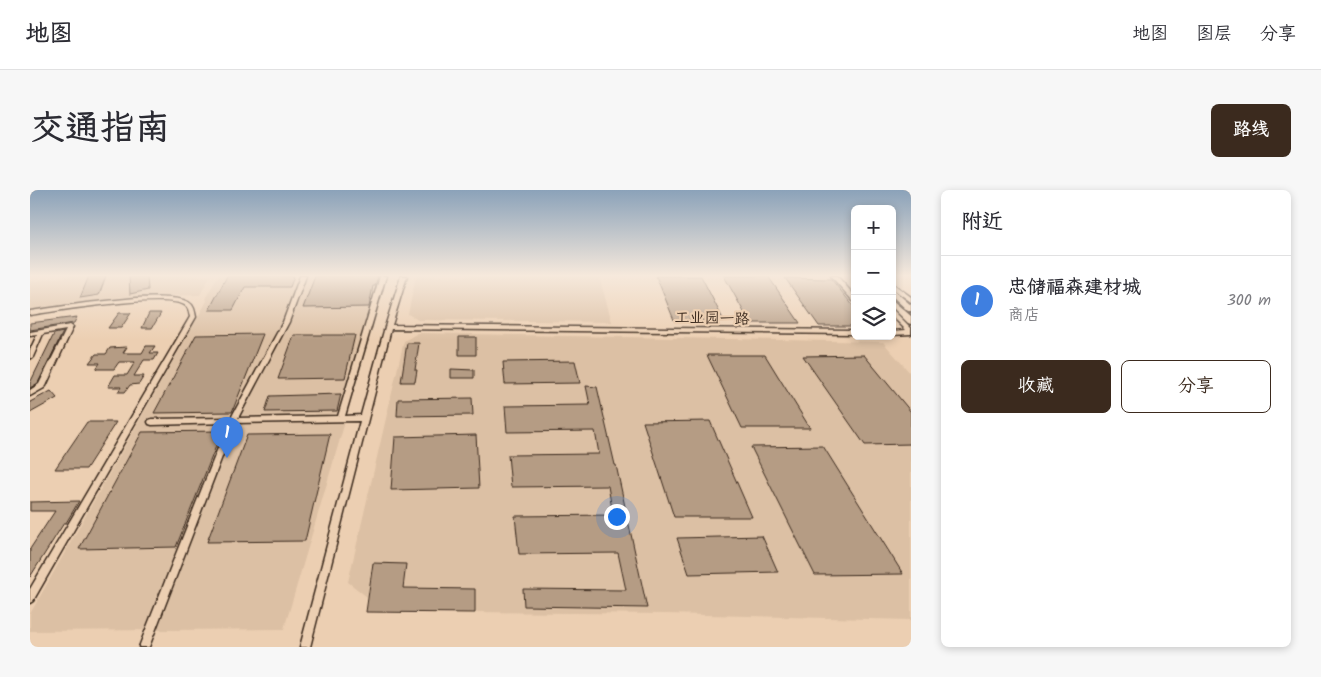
<!DOCTYPE html>
<html lang="zh">
<meta charset="utf-8">
<style>
body{margin:0;font-family:Kalam,"LXGW WenKai TC",sans-serif;background:#f7f7f7;color:#2b2b33}
.controls{position:absolute;right:15px;top:15px;display:grid;overflow:hidden;border-radius:8px;box-shadow:0 2px 8px #0003}
.controls button{width:45px;height:45px;display:grid;place-items:center;padding:0;border:0;border-bottom:1px solid #e1e1e2;background:#fff;color:#2b2b33;font:25px sans-serif}
.you{position:absolute;left:586px;top:326px;width:18px;height:18px;margin:-12px;border:4px solid #fff;border-radius:50%;background:#1a73e8;box-shadow:0 0 0 8px #1a73e833}
.badge{display:grid;place-items:center;width:32px;height:32px;border-radius:50%;background:#3b2a1e;color:#fff;font-size:16px;font-weight:700}
.pin{position:absolute;translate:-50% -41px;filter:drop-shadow(0 1px 2px #0008)}
.pin::after{content:'';position:absolute;top:26px;width:18px;height:15px;background:inherit;clip-path:polygon(0 0,100% 0,50% 100%)}
.list{margin:0;padding:0;list-style:none}
h2{display:flex;justify-content:space-between;align-items:center;height:65px;margin:0;padding:0 20px;font-size:21px}
h2 small{font-size:16px;font-weight:400;color:#7c7c81}
.list li{display:grid;grid-template-columns:32px 1fr auto;gap:15px;align-items:center;box-sizing:border-box;height:90px;padding:0 20px;border-top:1px solid #e1e1e2}
.list b{display:block;font-size:19px;white-space:nowrap}
.list p{margin:0;font-size:16px;white-space:nowrap;color:#7c7c81}
.list em{font-size:16px;font-style:normal;color:#7c7c81}
.actions{display:flex;gap:10px;padding:15px 20px}
.actions a{flex:1;padding:11px 0;border:1px solid #3b2a1e;border-radius:8px;text-align:center;font-size:18px;color:#3b2a1e}
.actions .main{background:#3b2a1e;color:#fff}
.icon{flex:none;width:28px;height:28px;fill:none;stroke:currentColor;stroke-width:2;stroke-linecap:round;stroke-linejoin:round}
.map{position:relative;flex:none;width:881px;height:457px;overflow:hidden;border-radius:8px}
header{display:flex;align-items:center;gap:30px;box-sizing:border-box;height:70px;padding:0 25px;background:#fff;border-bottom:1px solid #e1e1e2}
header strong{font-size:24px}
nav{display:flex;gap:28px;margin-inline-start:auto;font-size:18px}
.intro{display:flex;align-items:center;justify-content:space-between;box-sizing:border-box;height:120px;padding:0 30px}
h1{margin:0;font-size:35px}
.button{padding:12px 22px;border-radius:8px;background:#3b2a1e;color:#fff;font-size:18px;font-weight:700}
main{display:flex;gap:30px;padding:0 30px}
aside{flex:1;background:#fff;border-radius:8px;box-shadow:0 2px 8px #0003}
.map>svg:first-child{display:block}
.built{fill:#dcc0a4}
.building{fill:#b59c84;stroke:#3b2a1e}
.lines{fill:none;stroke-linecap:round;stroke-linejoin:round}
.minor-casing{stroke:#3b2a1e;stroke-width:3}
.major-casing{stroke:#3b2a1e;stroke-width:4}
.minor{fill:#eccfb2;fill-rule:evenodd}
.major{fill:#eccfb2;fill-rule:evenodd}
.labels{text-anchor:middle;stroke-width:4.5;stroke-linejoin:round;paint-order:stroke}
.street-label{font-size:15px;fill:#3b2a1e;stroke:#eccfb2}
</style>
<header>
<strong>地图</strong>
<nav><a>地图</a><a>图层</a><a>分享</a></nav>
</header>
<div class="intro"><h1>交通指南</h1><a class="button">路线</a></div>
<main>
<div class="map">
<svg width="881" height="457" viewBox="0 0 881 457">
<rect width="100%" height="100%" fill="#eccfb2"/>
<filter id="ink" filterUnits="userSpaceOnUse"><feTurbulence type="fractalNoise" baseFrequency=".02" numOctaves="2"/><feDisplacementMap in="SourceGraphic" scale="10" xChannelSelector="R" yChannelSelector="G"/><feConvolveMatrix kernelMatrix="1 2 1 2 8 2 1 2 1" color-interpolation-filters="sRGB"/></filter>
<g filter="url(#ink)">
<path class="built" d="M37,86H180L170,105L93,107L0,119V92Z
M188,86H358L254,439L0,441V424L177,111L176,107Z
M386,86H569L582,132L388,130L378,124Z
M388,143L853,152L881,184V430L635,424L355,421L318,392L374,151Z"/>
<path class="building" d="M59,86H76L69,105L50,108Z
M99,86H117L118,100L100,104Z
M197,86H264L260,97H215L203,120H179Z
M285,86H348L345,96H343L339,117L273,118Z
M626,86H671L694,131L644,130Z
M694,86H738L770,133H720Z
M755,88L801,89L825,118V136H789Z
M89,123H101L91,138H78Z
M119,123H131L122,138H112Z
M47,127L44,133L0,140V133Z
M33,142L8,193L0,198V193L24,144Z
M233,144L202,222L124,223L166,145Z
M264,145H325L315,188L248,189Z
M429,147H446V165H429Z
M377,153H389L385,180H387L385,192H371Z
M116,156H125L120,163H128L124,170H114L104,186H114L109,194L100,195L95,202H88L91,197H78L85,185H97L105,172H89L84,179H66L70,173H59L66,164H76L80,158L97,157L93,163H112Z
M677,165H735L780,238H712Z
M834,165L881,222V254L835,255L773,166Z
M545,171L550,193L475,194L473,172Z
M421,179L444,180V188H421Z
M556,196L567,197L585,275H586L617,418L494,416L493,399L596,400L588,363L489,364L485,326L583,325L578,296L481,297L478,265L569,264L565,241L477,242L475,216L560,215Z
M21,201L27,208L0,223V212Z
M311,204L307,221L235,222L240,206Z
M442,208L443,225L367,226L368,209Z
M680,231L722,327H644L613,232Z
M57,232H86L56,279H25Z
M192,241L146,357L49,359L112,242Z
M300,244L275,351L177,352L217,245Z
M446,245L449,298L361,300L365,247Z
M793,256L873,384L785,385L721,257Z
M49,311L36,333H34L0,387V359L25,321H0V312Z
M732,346L748,382L659,384L647,348Z
M343,373L376,374L373,398L445,399V423L336,422Z"/>
<g class="lines">
<g class="minor-casing">
<path id="minor" d="M270,86H276L259,132L208,228L308,226L350,86H356L315,226L331,225L355,137L371,86H377L362,135L825,140V144L361,139L280,457H270L330,231L205,233L119,457H109L198,233L122,235L119,234L118,232L119,230L122,229L201,228L253,132Z
M801,86H807L825,106V112L823,111Z
M862,93L881,107V112L862,98Z
M106,108C118,108 154,105 162,115C165,119 165,123 166,127L3,411L0,413V399L160,127C159,123 159,119 156,116C140,102 25,121 0,125V121L56,113Z
M862,120L864,121L881,138V144L862,145V141L876,140L862,126Z
M40,135L43,137L16,196L14,198L0,206V200L9,194L36,140L13,144L3,167L0,169V160L7,145L0,146V142Z"/>
</g>
<g class="major-casing">
<path id="major" d="M862,99L881,115V121H878L862,106Z
M862,110L881,126V134L878,133L862,117Z"/>
</g>
<use href="#minor" class="minor"/>
<use href="#major" class="major"/>
</g>
</g>
<linearGradient id="sky" x2="0" y2="1"><stop stop-color="#8ba2b9"/><stop offset="0.57" stop-color="#f6e9dc"/><stop offset="1" stop-color="#f6e9dc" stop-opacity="0"/></linearGradient>
<rect width="881" height="150" fill="url(#sky)"/>
<g class="labels">
<g class="street-label">
<text transform="translate(682 128) rotate(1)" y="5">工业园一路</text>
</g>
</g>
</svg>
<div class="controls">
<button>+</button>
<button>−</button>
<button><svg class="icon" aria-label="layers" viewBox="0 0 24 24"><path d="M12 4l9 5-9 5-9-5zM3 14l9 5 9-5"/></svg></button>
</div>
<div class="you"></div>
<div class="pin badge" style="left:197px;top:268px;background:#3f7fe0">1</div>
</div>
<aside>
<h2>附近<small></small></h2>
<ul class="list">
<li><span class="badge" style="background:#3f7fe0">1</span><div><b>忠储福森建材城</b><p>商店</p></div><em>300 m</em></li>
</ul>
<div class="actions"><a class="main">收藏</a><a>分享</a></div>
</aside>
</main>
